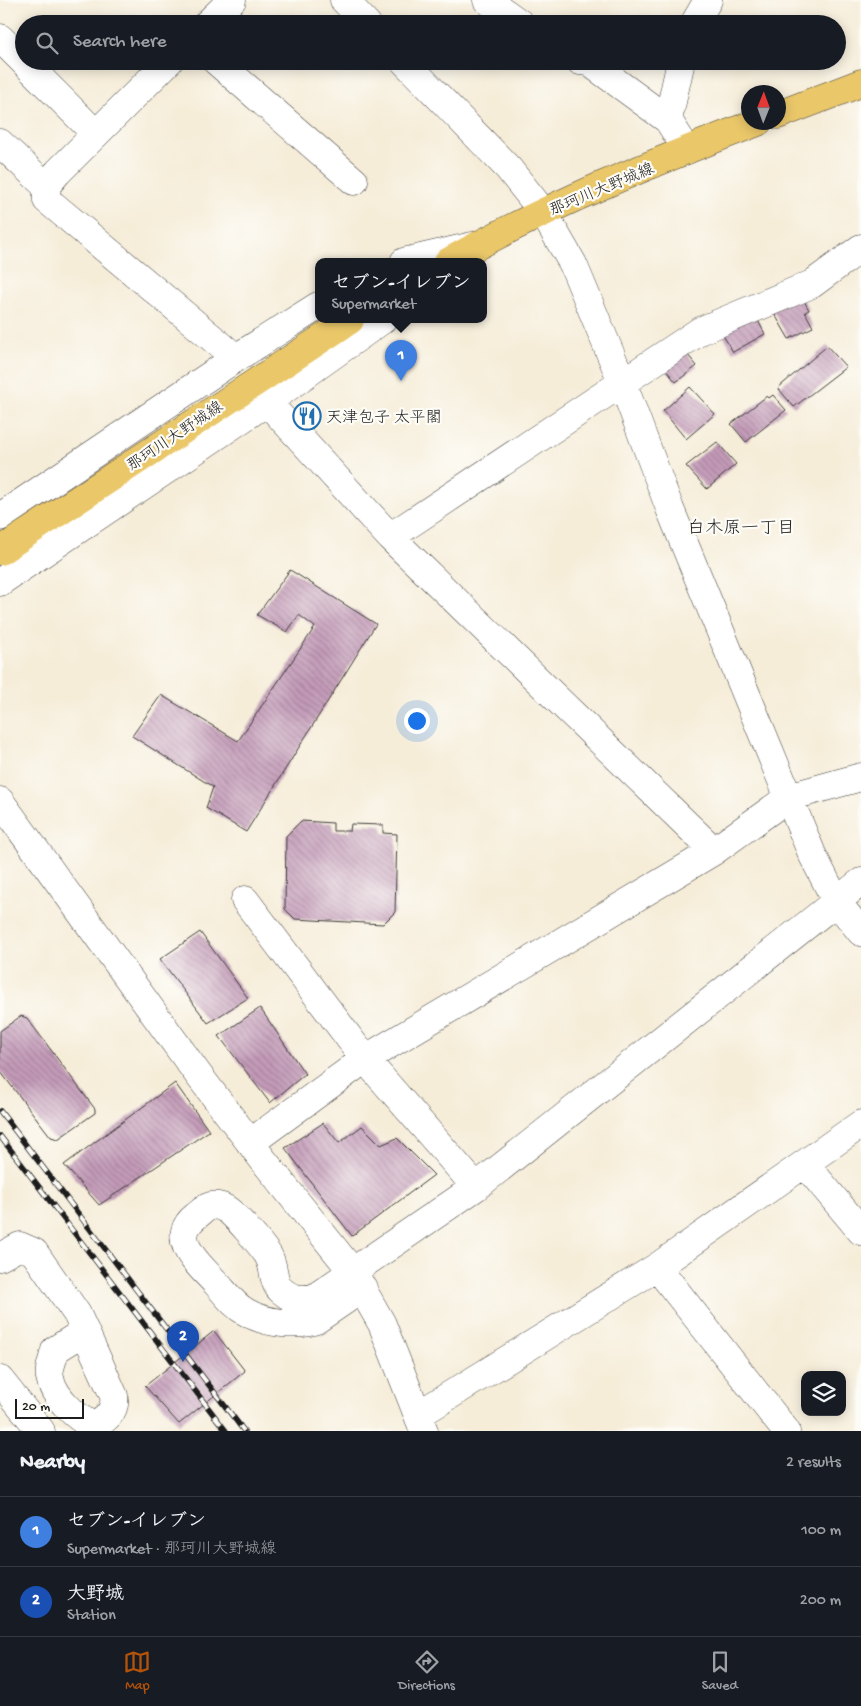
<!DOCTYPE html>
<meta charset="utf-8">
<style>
body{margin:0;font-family:"Gochi Hand","Klee One",sans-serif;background:#242831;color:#f1f3f6}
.controls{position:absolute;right:15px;bottom:15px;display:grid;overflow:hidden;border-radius:10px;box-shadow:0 2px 12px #0003}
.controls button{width:45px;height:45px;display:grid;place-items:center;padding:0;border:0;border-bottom:1px solid #363941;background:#171b24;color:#f1f3f6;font:25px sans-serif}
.compass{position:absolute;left:741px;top:85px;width:45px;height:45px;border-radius:50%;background:#171b24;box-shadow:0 2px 12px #0003;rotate:1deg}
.scale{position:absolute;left:15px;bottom:12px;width:69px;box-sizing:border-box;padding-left:5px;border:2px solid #1c1c1c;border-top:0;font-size:14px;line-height:18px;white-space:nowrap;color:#1c1c1c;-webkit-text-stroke:4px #fdfcf7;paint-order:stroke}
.you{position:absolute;left:416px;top:720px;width:18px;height:18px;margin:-12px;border:4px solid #fff;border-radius:50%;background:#1a73e8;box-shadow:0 0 0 8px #1a73e833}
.badge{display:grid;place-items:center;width:32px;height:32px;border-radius:50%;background:#b45309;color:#fff;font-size:16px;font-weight:700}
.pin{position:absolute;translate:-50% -41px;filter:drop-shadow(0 1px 2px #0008)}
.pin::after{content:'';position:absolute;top:26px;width:18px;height:15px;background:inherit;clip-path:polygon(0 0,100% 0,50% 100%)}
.popup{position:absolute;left:315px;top:258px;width:172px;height:65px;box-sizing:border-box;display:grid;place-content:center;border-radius:10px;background:#171b24;filter:drop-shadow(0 1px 4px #0005);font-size:16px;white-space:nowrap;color:#9ea1a6}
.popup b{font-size:19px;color:#f1f3f6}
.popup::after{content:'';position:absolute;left:50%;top:100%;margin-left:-10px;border:10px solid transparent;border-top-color:#171b24}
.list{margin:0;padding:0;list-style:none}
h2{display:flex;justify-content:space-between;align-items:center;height:65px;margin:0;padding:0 20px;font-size:21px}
h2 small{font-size:16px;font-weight:400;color:#9ea1a6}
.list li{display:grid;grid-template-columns:32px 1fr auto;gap:15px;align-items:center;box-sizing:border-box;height:70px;padding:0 20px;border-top:1px solid #363941}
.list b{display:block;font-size:19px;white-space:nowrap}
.list p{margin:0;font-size:16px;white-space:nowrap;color:#9ea1a6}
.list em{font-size:16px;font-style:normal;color:#9ea1a6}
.icon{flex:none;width:28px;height:28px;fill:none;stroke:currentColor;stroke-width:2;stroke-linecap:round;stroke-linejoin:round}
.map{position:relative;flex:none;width:861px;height:1431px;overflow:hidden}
.search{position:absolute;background:#171b24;box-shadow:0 2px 12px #0003;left:15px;right:15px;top:15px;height:55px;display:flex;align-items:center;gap:12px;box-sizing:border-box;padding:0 18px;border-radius:28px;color:#9ea1a6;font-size:19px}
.sheet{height:205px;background:#171b24}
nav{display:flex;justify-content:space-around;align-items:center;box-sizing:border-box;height:70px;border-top:1px solid #363941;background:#171b24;font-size:14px;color:#9ea1a6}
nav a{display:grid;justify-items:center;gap:2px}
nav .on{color:#b45309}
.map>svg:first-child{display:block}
.building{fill:url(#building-back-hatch)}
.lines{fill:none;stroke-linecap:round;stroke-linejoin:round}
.minor-casing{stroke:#3d3b38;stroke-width:29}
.major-casing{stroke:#3d3b38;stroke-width:29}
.minor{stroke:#fff;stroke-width:28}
.major{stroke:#eac769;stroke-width:28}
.rail-casing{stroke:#1c1c1c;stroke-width:5.5}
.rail{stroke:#fdfcf7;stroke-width:4;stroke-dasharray:11;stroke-linecap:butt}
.labels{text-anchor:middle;stroke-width:4.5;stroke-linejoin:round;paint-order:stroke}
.street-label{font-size:16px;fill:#1c1c1c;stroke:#fdfcf7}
.poi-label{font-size:16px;fill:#1c1c1c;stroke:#fdfcf7;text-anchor:start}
.neighbourhood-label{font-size:18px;fill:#1c1c1c;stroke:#fdfcf7}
</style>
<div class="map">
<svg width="861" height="1431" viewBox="0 0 861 1431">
<defs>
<pattern id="building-back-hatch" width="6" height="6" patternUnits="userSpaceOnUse" patternTransform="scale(1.25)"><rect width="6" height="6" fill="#c49bb9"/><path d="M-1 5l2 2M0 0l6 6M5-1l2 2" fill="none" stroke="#9e7e96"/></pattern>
</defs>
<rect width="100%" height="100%" fill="#fdfcf7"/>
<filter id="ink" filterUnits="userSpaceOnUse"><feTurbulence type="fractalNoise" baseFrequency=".02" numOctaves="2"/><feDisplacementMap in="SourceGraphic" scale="10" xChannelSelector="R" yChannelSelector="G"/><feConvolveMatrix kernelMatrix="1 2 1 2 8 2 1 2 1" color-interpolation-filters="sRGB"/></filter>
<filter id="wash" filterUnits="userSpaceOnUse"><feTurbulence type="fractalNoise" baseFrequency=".0096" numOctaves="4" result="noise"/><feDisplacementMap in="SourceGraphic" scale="20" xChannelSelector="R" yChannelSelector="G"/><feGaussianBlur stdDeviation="1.12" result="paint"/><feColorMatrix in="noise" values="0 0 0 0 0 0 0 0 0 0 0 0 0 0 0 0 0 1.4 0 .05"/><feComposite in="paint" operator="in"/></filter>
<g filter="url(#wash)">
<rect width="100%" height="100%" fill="#f6edd9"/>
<g id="blocks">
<path class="building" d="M802,297L809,310L805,312L813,327L789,339L770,306Z
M753,311L765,334L733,352L720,330Z
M827,346L846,367L794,407L778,388Z
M683,349L697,366L676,382L661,364Z
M690,387L715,414L686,439L663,411Z
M773,395L786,410L746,442L731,424L767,396L769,398Z
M717,442L736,464L707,489L686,466Z
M290,570L376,624L246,832L206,808L213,787L132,736L161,695L238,741L315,627L299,615L287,632L257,615Z
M301,821L333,823V831H350L351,824L383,825V833L397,834L395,912L383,924L295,919L285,909L286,836Z
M200,932L248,998L208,1023L160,959Z
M260,1008L305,1074L270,1103L219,1036Z
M21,1016L27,1018L95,1109V1113L58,1139L51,1137L0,1071V1031Z
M175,1083L209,1131L99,1205L64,1165Z
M323,1123L339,1143L362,1126L381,1145L397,1138L434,1175L352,1236L285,1148Z
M214,1331L245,1371L179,1424L145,1386Z"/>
</g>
</g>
<g filter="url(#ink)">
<use href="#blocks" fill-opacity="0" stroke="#3d3b38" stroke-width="1"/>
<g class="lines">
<g class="minor-casing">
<path id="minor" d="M344,0L367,24
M487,0L521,24
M207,24L232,0
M694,24L708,0
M0,38L96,134
M169,61L58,172L46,186L47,200L236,358
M216,61L354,181
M404,61L508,168L543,212L573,264L623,384L670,509L812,854L836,901L861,932
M580,61L589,62L668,120L687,150
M668,120L681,61
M0,143L46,186
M404,262L473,246
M267,402L390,537L714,851
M0,517L236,358L318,306
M390,537L700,331L812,284L861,248
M0,582L267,402L382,320
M0,801L197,1073L264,1161L352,1271L382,1324L424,1431
M245,900L365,1059L476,1187
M250,1143L365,1059L714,851L789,797L861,777
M805,1164L861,1231
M0,1257L20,1246L34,1252L77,1314L114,1396C117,1414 101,1422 88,1431
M657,1267L786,1431
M363,1288L316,1320C296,1327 265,1323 246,1312C233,1305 224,1291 214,1281C197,1263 168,1238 196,1216C200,1213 204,1209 208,1207C214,1204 221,1206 226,1209C233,1212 265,1249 269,1257C275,1268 272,1283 282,1291C292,1300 303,1300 314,1298L476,1187L861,882
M85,1331L55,1350C54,1357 48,1370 50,1377C53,1397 78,1420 95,1426
M0,1380L41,1431
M418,1415L657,1267L861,1124"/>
</g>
<g class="major-casing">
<path id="major" d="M778,115L861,83
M448,262C546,206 652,163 758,122
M0,551L350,320"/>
</g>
<use href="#minor" class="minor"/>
<use href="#major" class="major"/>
<g class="rail-casing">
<path id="rail" d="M0,1111L244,1431
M0,1136L226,1431"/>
</g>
<use href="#rail" class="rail"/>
</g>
</g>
<defs>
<g id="restaurant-ring" transform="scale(1.4375)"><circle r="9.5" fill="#fdfcf7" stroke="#1f6fb2" stroke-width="1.5"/><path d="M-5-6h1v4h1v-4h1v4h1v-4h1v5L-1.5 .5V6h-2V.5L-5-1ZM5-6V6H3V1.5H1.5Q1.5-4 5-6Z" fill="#1f6fb2"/></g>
</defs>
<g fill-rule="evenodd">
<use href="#restaurant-ring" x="307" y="416"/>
</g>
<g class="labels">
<g class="street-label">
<text transform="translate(601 188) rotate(-23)" y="6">那珂川大野城線</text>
<text transform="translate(174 435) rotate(-34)" y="6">那珂川大野城線</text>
</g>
<g class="poi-label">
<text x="326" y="422">天津包子 太平閣</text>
</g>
<g class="neighbourhood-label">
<text x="741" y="533">白木原一丁目</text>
</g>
</g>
</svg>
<div class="controls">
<button><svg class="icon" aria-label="layers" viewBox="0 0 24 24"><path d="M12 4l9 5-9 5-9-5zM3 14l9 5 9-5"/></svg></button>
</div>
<svg class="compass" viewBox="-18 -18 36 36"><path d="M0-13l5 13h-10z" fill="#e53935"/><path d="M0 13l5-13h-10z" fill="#9ea1a6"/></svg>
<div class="scale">20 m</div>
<div class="you"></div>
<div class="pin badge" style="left:401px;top:381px;background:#3f7fe0">1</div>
<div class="popup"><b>セブン-イレブン</b>Supermarket</div>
<div class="pin badge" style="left:183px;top:1362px;background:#1a4fb4">2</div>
<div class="search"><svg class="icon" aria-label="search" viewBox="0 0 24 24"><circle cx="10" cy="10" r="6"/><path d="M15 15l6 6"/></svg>Search here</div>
</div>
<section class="sheet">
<h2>Nearby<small>2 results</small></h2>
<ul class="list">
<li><span class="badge" style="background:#3f7fe0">1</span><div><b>セブン-イレブン</b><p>Supermarket · 那珂川大野城線</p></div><em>100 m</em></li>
<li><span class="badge" style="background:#1a4fb4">2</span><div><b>大野城</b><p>Station</p></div><em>200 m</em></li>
</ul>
</section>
<nav>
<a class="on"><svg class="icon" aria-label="map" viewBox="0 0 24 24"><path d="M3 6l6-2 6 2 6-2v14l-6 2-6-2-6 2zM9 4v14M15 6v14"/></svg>Map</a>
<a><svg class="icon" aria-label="directions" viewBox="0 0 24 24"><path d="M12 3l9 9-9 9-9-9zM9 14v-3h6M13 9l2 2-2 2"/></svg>Directions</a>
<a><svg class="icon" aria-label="saved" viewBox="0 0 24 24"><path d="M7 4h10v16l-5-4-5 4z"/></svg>Saved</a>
</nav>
